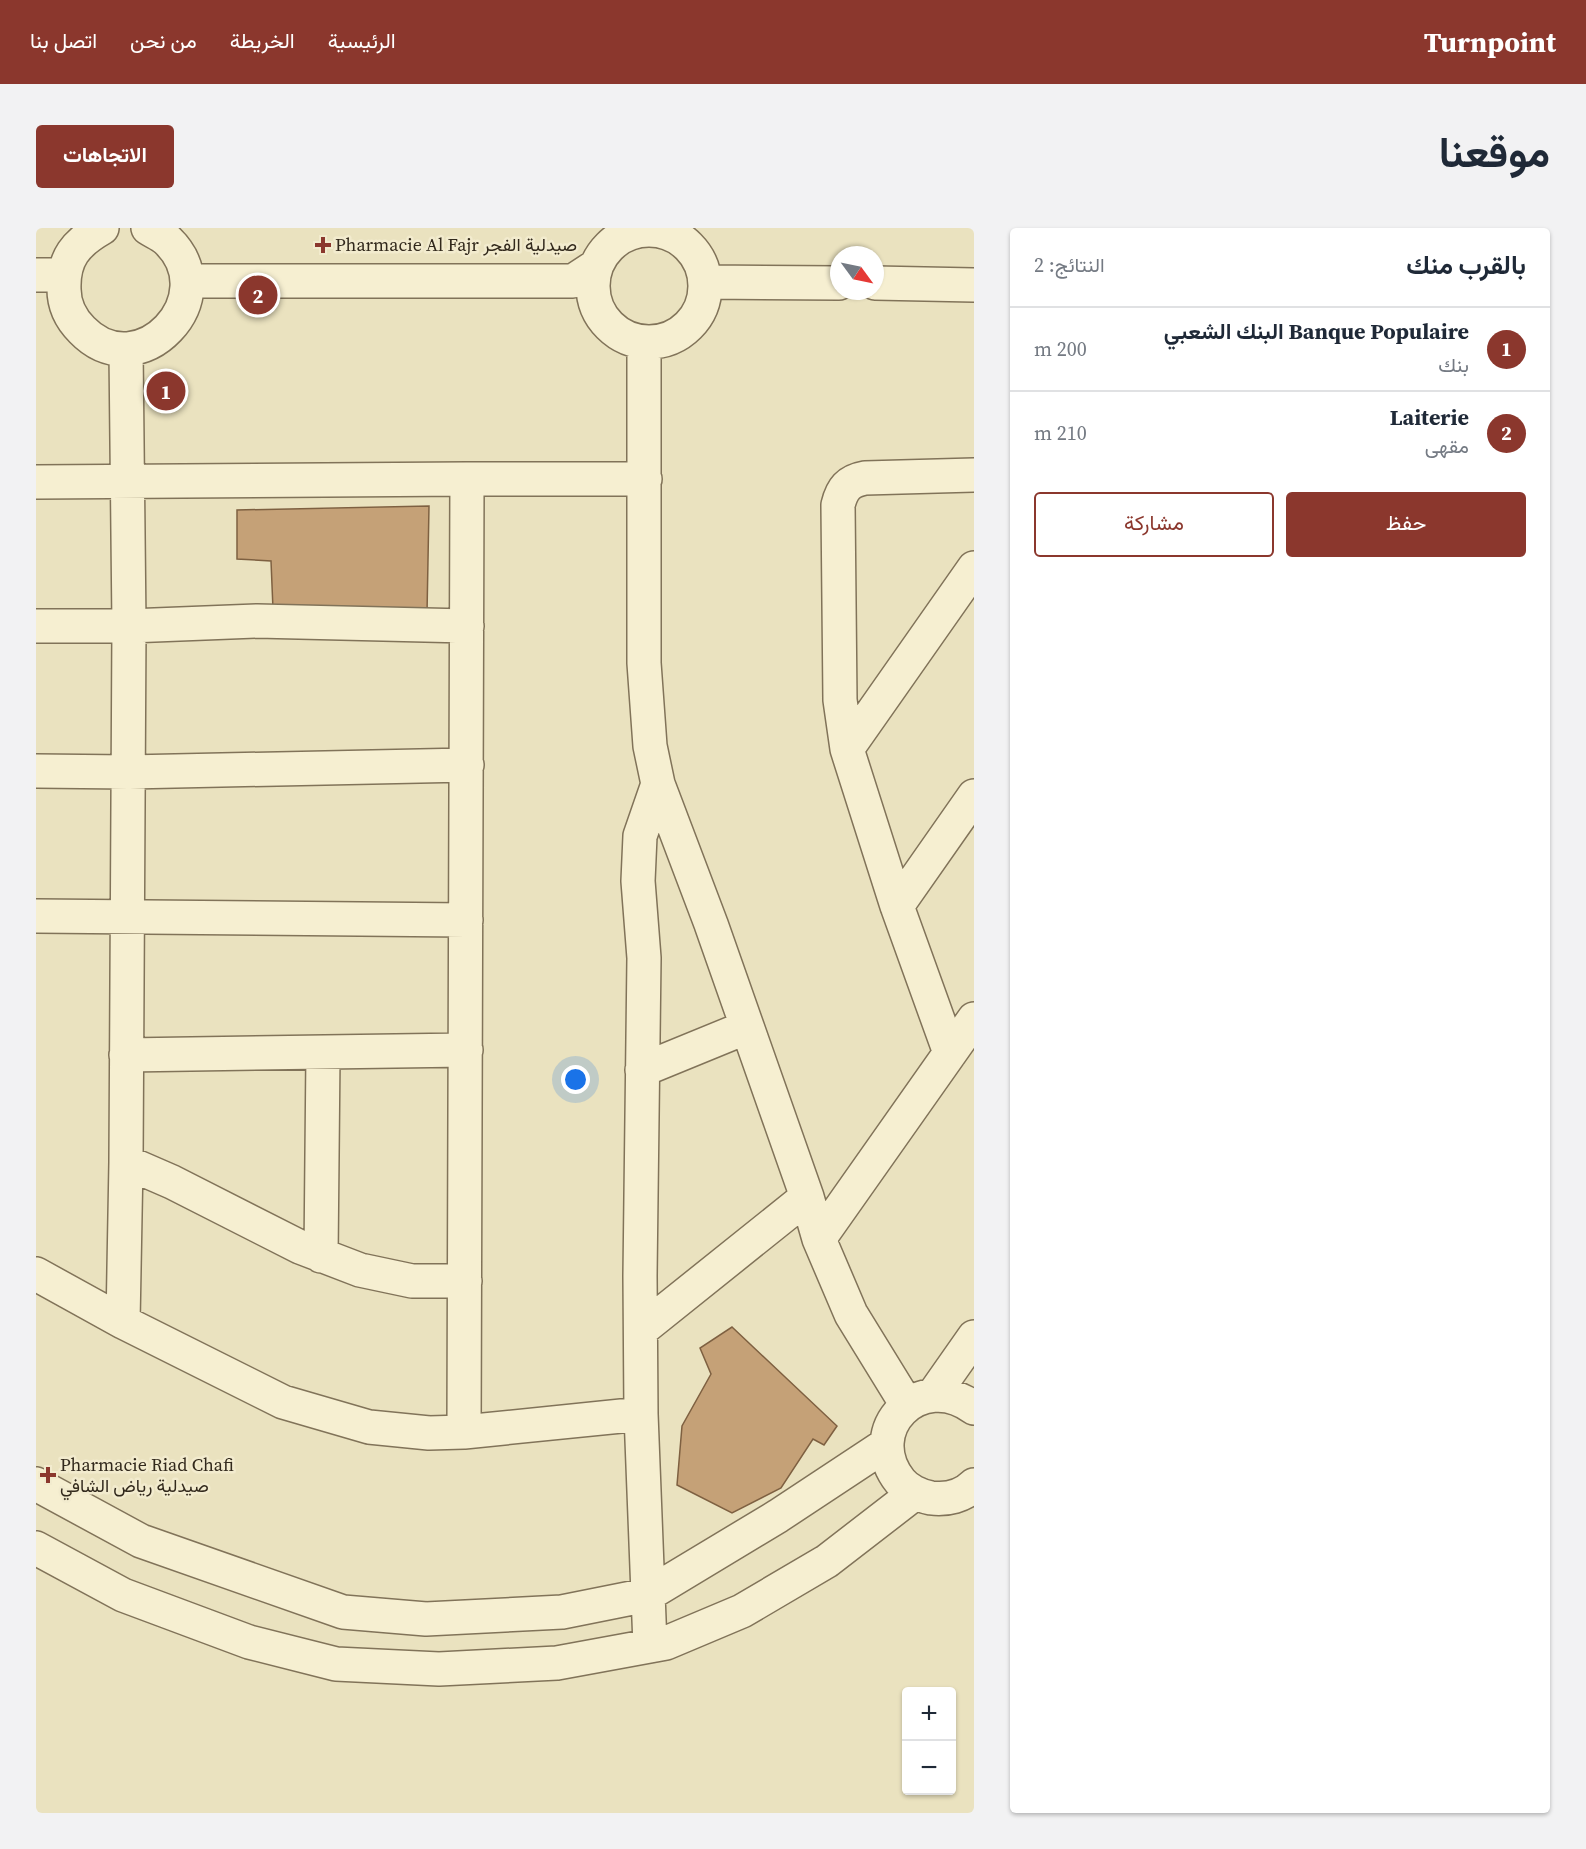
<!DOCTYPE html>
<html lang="ar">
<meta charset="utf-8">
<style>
body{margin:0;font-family:"Source Serif 4",Vazirmatn,serif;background:#f2f2f3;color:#1f2937;direction:rtl}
.controls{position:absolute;right:18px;bottom:18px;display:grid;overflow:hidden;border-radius:6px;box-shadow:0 2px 4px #0004}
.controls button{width:54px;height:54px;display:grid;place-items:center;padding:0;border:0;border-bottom:2px solid #e0e1e3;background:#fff;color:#1f2937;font:30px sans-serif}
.compass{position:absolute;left:794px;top:18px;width:54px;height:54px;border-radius:50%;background:#fff;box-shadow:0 2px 4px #0004;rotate:123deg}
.you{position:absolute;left:540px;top:852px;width:21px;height:21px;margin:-15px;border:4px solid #fff;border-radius:50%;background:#1a73e8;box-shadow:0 0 0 9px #1a73e833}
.badge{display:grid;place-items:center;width:39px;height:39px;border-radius:50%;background:#8b372d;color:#fff;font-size:20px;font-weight:700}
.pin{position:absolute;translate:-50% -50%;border:3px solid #fff;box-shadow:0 2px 6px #0006}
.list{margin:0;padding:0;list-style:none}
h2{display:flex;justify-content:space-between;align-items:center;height:78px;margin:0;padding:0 24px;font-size:26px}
h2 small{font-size:20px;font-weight:400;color:#747a83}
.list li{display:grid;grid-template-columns:39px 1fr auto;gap:18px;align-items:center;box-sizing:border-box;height:84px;padding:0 24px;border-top:2px solid #e0e1e3}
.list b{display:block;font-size:22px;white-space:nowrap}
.list p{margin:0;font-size:20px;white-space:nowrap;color:#747a83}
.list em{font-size:20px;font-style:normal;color:#747a83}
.actions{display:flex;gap:12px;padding:18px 24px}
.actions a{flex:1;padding:14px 0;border:2px solid #8b372d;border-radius:6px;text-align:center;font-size:21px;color:#8b372d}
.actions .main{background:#8b372d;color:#fff}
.map{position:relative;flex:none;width:938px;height:1585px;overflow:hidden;direction:ltr;border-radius:6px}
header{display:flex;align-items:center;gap:36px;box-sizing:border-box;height:84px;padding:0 30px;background:#8b372d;color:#fff}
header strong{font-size:28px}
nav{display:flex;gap:33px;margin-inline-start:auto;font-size:21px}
.intro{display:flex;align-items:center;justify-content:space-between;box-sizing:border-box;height:144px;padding:0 36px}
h1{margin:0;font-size:42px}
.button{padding:15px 27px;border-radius:6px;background:#8b372d;color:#fff;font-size:21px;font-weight:700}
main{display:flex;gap:36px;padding:0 36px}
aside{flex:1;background:#fff;border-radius:6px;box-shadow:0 2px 4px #0004}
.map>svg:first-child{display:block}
.building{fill:#c5a177;stroke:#7e6041;stroke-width:1.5}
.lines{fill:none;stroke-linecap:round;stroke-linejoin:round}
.minor-casing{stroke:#817359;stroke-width:36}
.minor{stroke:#f6efd1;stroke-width:33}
.poi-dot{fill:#8b372d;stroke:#f2ebce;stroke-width:2}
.labels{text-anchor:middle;stroke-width:5;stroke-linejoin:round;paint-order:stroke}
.poi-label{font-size:18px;fill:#32291c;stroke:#f2ebce;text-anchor:start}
</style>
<header>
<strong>Turnpoint</strong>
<nav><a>الرئيسية</a><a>الخريطة</a><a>من نحن</a><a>اتصل بنا</a></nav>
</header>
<div class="intro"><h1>موقعنا</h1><a class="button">الاتجاهات</a></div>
<main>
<aside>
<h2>بالقرب منك<small>النتائج: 2</small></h2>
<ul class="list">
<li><span class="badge">1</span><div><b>Banque Populaire البنك الشعبي</b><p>بنك</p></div><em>200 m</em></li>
<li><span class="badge">2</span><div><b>Laiterie</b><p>مقهى</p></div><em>210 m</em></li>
</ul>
<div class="actions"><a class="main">حفظ</a><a>مشاركة</a></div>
</aside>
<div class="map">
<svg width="938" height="1585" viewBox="0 0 938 1585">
<rect width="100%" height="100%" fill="#eae2bf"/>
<path class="building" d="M393,278L391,386L237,381L235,333L201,331V282Z
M696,1099L801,1198L788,1217L777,1211L745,1260L696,1285L641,1257L646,1198L675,1146L664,1120Z"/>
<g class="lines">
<g class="minor-casing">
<path id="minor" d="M66,0C40,15 27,30 28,61C28,77 35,91 46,102C103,161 191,69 131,12C126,7 118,4 112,0
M557 58a56 56 0 1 1 112 0a56 56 0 1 1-112 0Z
M0,47H27
M151,53H537L560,38
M670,54L803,55
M839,55L938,57
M608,115V435L614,518L622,556L675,696L771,969L783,1011L815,1086L871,1177
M0,254L431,251H609
M0,398H93L221,393L431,398
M811,521L938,340
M0,543L93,544L431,537
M861,678L938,568
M0,688L430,692
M914,825L861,678L811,521L804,472L802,277C806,261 812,253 829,250L938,247
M90,827L430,822
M606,842L711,799
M90,934L136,954L264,1019L324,1042L376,1053H429
M783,1011L938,791
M285,1028L287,826
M0,1046L87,1094L247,1174L333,1199L393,1205L428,1204L605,1186
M87,1094L90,934L93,398L90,122
M605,1102L771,969
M898,1166L938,1109
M938,1180C884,1140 824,1202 864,1253C871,1262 884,1268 895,1270C911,1272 927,1268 938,1257
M428,1204L431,251
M0,1256L105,1313L307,1384L390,1391L526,1384L611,1367L742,1288L851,1216
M0,1320L87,1367L213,1414L300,1436L403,1441L521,1435L630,1415L706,1383L791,1333L879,1265
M614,1417L605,1186L604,1048L608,730L602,653L604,608L622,556"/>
</g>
<use href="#minor" class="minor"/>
</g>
<g class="poi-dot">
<path d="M284 8h6v6h6v6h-6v6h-6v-6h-6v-6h6z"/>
<path d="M9 1238h6v6h6v6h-6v6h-6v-6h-6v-6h6z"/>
</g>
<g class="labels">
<g class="poi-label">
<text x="299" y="23">Pharmacie Al Fajr صيدلية الفجر</text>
<text x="24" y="1243">Pharmacie Riad Chafi<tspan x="24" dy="21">صيدلية رياض الشافي</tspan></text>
</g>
</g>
</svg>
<div class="controls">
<button>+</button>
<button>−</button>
</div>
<svg class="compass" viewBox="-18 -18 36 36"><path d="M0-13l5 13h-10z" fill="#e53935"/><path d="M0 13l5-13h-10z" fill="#747a83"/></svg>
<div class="you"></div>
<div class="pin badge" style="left:130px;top:163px">1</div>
<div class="pin badge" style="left:222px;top:67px">2</div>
</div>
</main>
